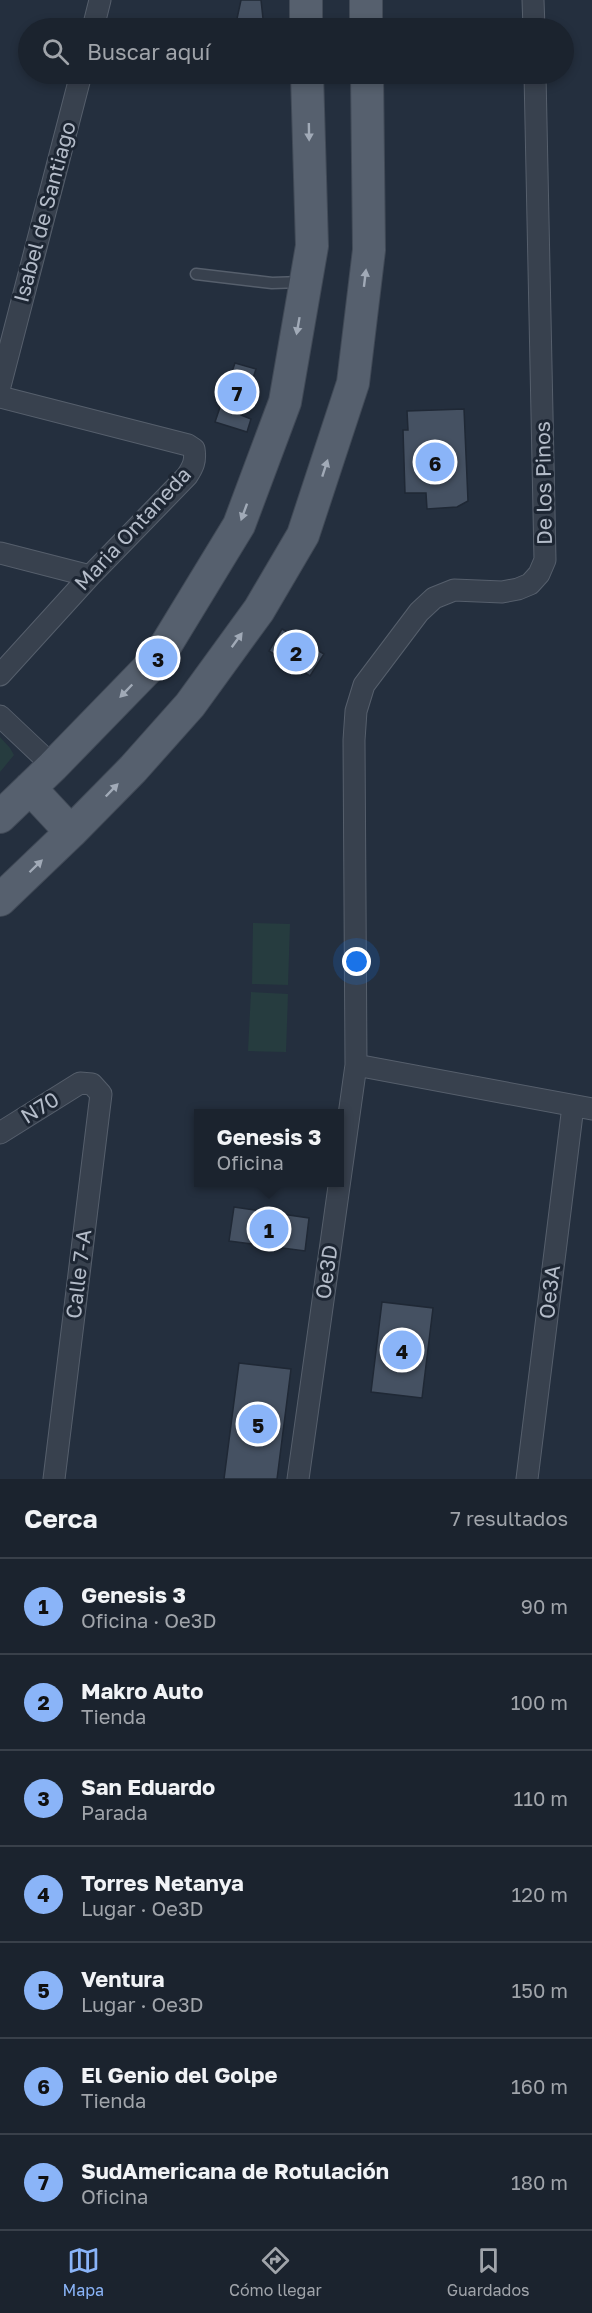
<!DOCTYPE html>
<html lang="es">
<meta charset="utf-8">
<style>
body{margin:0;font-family:"Golos Text",sans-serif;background:#242b36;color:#f1f3f6}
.you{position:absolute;left:357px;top:962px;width:21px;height:21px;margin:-15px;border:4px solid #fff;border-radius:50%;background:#1a73e8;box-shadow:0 0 0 9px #1a73e833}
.badge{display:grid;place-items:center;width:39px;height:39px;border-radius:50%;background:#8ab4f8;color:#111;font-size:20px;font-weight:700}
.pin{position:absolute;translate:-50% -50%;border:3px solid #fff;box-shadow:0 2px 6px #0006}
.popup{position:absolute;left:194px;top:1109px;width:150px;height:78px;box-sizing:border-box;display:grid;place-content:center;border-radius:0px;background:#1b232e;filter:drop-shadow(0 2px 4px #0005);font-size:20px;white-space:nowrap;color:#a0a4aa}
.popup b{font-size:22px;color:#f1f3f6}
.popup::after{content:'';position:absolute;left:50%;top:100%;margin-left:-12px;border:12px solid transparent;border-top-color:#1b232e}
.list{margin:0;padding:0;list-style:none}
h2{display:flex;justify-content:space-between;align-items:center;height:78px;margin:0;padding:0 24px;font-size:26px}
h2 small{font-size:20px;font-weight:400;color:#a0a4aa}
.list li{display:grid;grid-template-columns:39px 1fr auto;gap:18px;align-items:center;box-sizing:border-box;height:96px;padding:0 24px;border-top:2px solid #39404a}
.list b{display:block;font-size:22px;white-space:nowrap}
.list p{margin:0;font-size:20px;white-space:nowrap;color:#a0a4aa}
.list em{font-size:20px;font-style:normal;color:#a0a4aa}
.icon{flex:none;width:33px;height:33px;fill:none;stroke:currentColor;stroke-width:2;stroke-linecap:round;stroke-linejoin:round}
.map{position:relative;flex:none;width:592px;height:1479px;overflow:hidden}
.search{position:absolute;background:#1b232e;box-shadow:0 3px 9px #0003;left:18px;right:18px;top:18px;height:66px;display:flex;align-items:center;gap:15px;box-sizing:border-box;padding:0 21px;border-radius:33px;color:#a0a4aa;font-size:22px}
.sheet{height:750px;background:#1b232e}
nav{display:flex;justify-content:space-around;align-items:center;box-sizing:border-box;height:84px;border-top:2px solid #39404a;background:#1b232e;font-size:16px;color:#a0a4aa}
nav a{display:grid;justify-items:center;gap:3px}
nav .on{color:#8ab4f8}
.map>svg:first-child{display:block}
.green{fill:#263c3f}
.building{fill:#455162;stroke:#1f2835;stroke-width:1.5}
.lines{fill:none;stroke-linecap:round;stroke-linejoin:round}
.service-casing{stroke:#565f6c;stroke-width:13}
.minor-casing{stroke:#565f6c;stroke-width:23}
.primary-casing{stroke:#414a57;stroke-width:34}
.service{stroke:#38414e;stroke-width:10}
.minor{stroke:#38414e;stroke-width:21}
.primary{stroke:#56606e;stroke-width:32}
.oneway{fill:#a1aab7}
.labels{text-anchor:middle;stroke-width:6;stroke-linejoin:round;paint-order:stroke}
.street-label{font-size:21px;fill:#b4bcc9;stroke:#1d2633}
</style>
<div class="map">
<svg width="592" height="1479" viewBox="0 0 592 1479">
<rect width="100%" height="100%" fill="#242f3e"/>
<path class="green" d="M0,737L10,748L14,755L0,772Z
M253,923L290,924L288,985L252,984Z
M251,992L288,994L286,1052L248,1051Z"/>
<path class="building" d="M241,0H261L264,28H235Z
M235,363L256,369L241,415L251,419L247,432L215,422Z
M464,409L468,501L457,507L427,509L426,493H405L403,430H408L407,411Z
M282,629L324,654L310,676L269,651Z
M234,1207L309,1218L305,1251L229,1241Z
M382,1302L433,1308L422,1398L371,1392Z
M239,1363L291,1369L277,1479H224Z"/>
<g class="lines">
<g class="service-casing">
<path id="service" d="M196,274L272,283L302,282"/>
</g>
<g class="minor-casing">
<path id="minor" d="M533,0L534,28
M93,28L100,0
M0,386L81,74
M0,397L188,445L194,449C196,461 193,467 187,476L90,576L0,675
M0,553L90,576
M0,716L53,766
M356,1065L592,1109
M0,1133L80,1083L92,1084L101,1094L54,1479
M298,1479L356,1065L354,740L356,711L364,685L419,612L434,598L454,590L502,592L518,589L530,584L539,574L545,560L535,74
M527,1479L573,1106"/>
</g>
<g class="primary-casing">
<path id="primary" d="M306,0V28
M366,0V28
M30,788L71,832
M0,817L53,766L158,658L239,525L285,402L312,246L307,74
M0,900L71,832L133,769L190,705L259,610L303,535L353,383L369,250L367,74"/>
</g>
<use href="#service" class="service"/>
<use href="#minor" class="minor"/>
<use href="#primary" class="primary"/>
</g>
<defs><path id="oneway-solid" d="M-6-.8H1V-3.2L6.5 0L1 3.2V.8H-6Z" transform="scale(1.5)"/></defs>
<g class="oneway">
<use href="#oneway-solid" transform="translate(309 132) rotate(89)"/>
<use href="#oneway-solid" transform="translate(365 278) rotate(-83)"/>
<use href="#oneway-solid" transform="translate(298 326) rotate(100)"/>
<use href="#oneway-solid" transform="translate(325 468) rotate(-72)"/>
<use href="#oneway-solid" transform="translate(244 512) rotate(110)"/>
<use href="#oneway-solid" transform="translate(237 640) rotate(-54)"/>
<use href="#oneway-solid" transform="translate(126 691) rotate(134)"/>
<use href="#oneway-solid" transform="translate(112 790) rotate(-46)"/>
<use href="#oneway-solid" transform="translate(36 866) rotate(-44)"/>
</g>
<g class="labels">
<g class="street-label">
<text transform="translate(45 212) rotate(-75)" y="7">Isabel de Santiago</text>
<text transform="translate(544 483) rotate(-91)" y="7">De los Pinos</text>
<text transform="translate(133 529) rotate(-47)" y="7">Maria Ontaneda</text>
<text transform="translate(40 1108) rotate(-32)" y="7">N70</text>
<text transform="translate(327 1272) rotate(-82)" y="7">Oe3D</text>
<text transform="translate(79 1274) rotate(-83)" y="7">Calle 7-A</text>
<text transform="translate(550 1292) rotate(-83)" y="7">Oe3A</text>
</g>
</g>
</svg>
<div class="you"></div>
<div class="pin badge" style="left:269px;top:1229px">1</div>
<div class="popup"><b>Genesis 3</b>Oficina</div>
<div class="pin badge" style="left:296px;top:652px">2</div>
<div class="pin badge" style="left:158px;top:658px">3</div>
<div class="pin badge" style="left:402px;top:1350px">4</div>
<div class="pin badge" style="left:258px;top:1424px">5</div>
<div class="pin badge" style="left:435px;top:462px">6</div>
<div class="pin badge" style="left:237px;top:392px">7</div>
<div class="search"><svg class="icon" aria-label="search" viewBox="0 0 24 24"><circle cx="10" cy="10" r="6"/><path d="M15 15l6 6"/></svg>Buscar aquí</div>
</div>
<section class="sheet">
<h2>Cerca<small>7 resultados</small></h2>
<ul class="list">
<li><span class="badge">1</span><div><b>Genesis 3</b><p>Oficina · Oe3D</p></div><em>90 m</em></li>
<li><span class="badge">2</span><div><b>Makro Auto</b><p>Tienda</p></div><em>100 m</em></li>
<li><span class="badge">3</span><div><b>San Eduardo</b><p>Parada</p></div><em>110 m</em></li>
<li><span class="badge">4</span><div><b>Torres Netanya</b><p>Lugar · Oe3D</p></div><em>120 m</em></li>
<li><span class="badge">5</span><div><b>Ventura</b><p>Lugar · Oe3D</p></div><em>150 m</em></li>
<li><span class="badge">6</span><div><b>El Genio del Golpe</b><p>Tienda</p></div><em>160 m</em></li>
<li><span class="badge">7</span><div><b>SudAmericana de Rotulación</b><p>Oficina</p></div><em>180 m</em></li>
</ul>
</section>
<nav>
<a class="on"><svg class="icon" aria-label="map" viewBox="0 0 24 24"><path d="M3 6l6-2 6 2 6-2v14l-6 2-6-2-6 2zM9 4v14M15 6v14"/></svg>Mapa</a>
<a><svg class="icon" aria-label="directions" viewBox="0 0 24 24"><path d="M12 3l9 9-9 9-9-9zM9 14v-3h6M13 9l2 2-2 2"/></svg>Cómo llegar</a>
<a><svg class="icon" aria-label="saved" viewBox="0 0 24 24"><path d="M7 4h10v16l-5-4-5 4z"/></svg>Guardados</a>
</nav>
